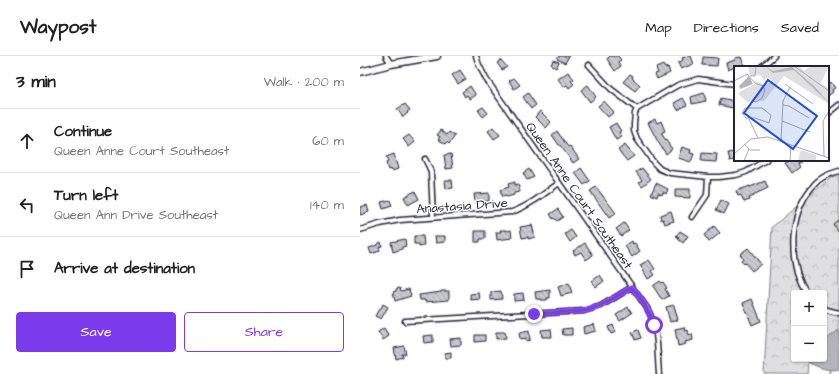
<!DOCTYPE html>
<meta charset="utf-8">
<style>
body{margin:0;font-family:"Architects Daughter",sans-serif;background:#f6f6f6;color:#202124}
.controls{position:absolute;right:12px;bottom:12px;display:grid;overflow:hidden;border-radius:4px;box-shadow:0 1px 3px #0004}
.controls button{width:36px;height:36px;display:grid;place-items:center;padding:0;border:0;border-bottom:1px solid #e0e0e0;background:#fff;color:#202124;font:20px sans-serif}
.stop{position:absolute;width:12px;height:12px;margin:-9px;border:3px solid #7c3aed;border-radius:50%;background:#fff}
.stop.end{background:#7c3aed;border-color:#fff;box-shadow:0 1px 4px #0008}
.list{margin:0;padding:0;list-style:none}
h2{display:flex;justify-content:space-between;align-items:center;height:52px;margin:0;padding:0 16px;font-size:17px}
h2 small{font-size:13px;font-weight:400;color:#757577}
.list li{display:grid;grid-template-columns:26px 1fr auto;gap:12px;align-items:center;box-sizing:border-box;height:64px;padding:0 16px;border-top:1px solid #e0e0e0}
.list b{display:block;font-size:15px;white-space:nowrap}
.list p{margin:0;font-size:13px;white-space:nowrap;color:#757577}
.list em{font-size:13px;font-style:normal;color:#757577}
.actions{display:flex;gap:8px;padding:12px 16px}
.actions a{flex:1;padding:9px 0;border:1px solid #7c3aed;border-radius:4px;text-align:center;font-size:14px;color:#7c3aed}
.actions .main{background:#7c3aed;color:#fff}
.icon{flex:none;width:22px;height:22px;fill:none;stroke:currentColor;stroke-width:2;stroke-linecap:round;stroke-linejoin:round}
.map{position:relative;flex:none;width:479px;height:318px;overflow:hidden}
header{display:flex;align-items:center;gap:24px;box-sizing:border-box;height:56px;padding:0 20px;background:#fff;border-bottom:1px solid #e0e0e0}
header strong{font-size:19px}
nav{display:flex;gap:22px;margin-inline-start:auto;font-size:14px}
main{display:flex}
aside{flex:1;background:#fff}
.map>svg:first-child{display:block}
.forest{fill:url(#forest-crowns);stroke:#80808e}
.water{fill:#b4b4bc;stroke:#7a7a88}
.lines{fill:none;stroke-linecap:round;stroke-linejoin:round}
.stream{stroke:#7a7a88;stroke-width:1.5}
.building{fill:url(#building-back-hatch);stroke:#22223b}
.street-casing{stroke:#22223b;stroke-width:7}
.secondary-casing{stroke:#22223b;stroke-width:9}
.street{stroke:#fff;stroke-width:4}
.secondary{stroke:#fff;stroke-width:6}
.route{stroke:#7c3aed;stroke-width:5}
.labels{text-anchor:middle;stroke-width:3;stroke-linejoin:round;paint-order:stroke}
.street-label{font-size:13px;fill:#22223b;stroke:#fff}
.inset-road{fill:none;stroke:#a7a7b1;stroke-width:1}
.view{fill:#1d4ed8;fill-opacity:0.15;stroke:#1d4ed8;stroke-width:2}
.inset-edge{fill:none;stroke:#22223b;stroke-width:2}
</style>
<header>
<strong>Waypost</strong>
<nav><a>Map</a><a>Directions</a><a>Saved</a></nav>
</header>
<main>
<aside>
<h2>3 min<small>Walk · 200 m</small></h2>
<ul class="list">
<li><svg class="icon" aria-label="ahead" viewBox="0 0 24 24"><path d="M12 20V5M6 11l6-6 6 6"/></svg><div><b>Continue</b><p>Queen Anne Court Southeast</p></div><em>60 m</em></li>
<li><svg class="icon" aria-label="left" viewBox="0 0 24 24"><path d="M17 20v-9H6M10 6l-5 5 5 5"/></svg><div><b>Turn left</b><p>Queen Ann Drive Southeast</p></div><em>140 m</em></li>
<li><svg class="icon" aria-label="arrive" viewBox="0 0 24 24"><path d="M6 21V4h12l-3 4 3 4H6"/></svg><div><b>Arrive at destination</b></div></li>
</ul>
<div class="actions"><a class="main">Save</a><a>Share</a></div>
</aside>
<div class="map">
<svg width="479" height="318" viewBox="0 0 479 318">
<defs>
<pattern id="forest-crowns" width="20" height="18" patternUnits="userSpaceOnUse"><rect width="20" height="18" fill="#dfdfe2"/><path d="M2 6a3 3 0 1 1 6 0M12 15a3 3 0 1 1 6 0" fill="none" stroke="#bfbfc3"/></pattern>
<pattern id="building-back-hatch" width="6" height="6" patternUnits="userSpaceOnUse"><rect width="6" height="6" fill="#c8c8cf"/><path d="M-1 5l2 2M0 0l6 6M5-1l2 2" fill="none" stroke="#acacb3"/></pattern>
</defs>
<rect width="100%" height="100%" fill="#fff"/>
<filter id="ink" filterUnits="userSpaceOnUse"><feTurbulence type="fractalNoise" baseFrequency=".025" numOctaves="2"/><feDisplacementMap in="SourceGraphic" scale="8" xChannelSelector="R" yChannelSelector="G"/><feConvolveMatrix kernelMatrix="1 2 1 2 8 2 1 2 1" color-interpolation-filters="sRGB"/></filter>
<g filter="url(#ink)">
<path class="forest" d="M479,115V279L464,292V237H434V303H452L448,307L447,318H404L412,171Z"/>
<path class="water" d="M479,274V313C469,316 458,311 449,307L448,303H464V285Z"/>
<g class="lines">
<path class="stream" d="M469,318L470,314"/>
</g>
<path class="building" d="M199,0H209L205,7L197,3Z
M250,0H258L261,4L258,6L261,10L255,15L247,3Z
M328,0H331L334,8L321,13L318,7L323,4L322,2Z
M343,1L358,2L357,10L342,9Z
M381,1L384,9L375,11L368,14L366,7L375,4V2Z
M141,4L147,11L142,14L137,7Z
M193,4L199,6L196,12L191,9Z
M303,9L305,12L308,11L310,17L297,23L295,18L298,17L296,12Z
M100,14L106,23L98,28L92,19Z
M208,16L214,23L211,25L214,28L209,32L207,29L204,31L198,23Z
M270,18L273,20L272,22L280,29L275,35L263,26Z
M154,22L160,29L154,33L149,25Z
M471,26L475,32L472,34L473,36L468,40V29Z
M228,29L236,41L230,46L221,34Z
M110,30L116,39L110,43L107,39L105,41L102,36Z
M168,37L176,49L171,53L163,41Z
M344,37L346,45L332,48L331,41Z
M323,42L327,49L318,54L314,47Z
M361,42L374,45L373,52L359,49Z
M244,45L254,56L248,61L238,50Z
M45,48L50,54L47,56L48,57L43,61L37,53Z
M123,51L128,57L123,61L118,54Z
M180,55L191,66L186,72L175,61Z
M295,63L297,67L301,65L305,75L301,77L312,93L306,98L298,86L288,67Z
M256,67L261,75L259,76L262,81L256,84L249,71Z
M133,71L140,79L134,83L128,75Z
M81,74L87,79L89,76L95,80L89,88L87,86L85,88L78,83L80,81L77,79Z
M197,75L208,91L210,90L219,103L213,107L200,89H199L192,79Z
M49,79L55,86L49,91L43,83Z
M265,89L274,100L267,105L258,94Z
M322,91L331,94L330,97L334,98L331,106L318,102Z
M375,96V104L370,105L368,97Z
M342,97L357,98L356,106L341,105Z
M34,98L38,113L32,115L31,113L28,114L27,111L26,107L28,106L26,101Z
M91,98L93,112L86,113L84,99Z
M431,104H443L438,108L440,111L432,117L425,107Z
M221,112L230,125L224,129L215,117Z
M282,112L291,123L282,130L279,126L282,124L276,116Z
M169,113L174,121L167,124L163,117Z
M85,124H92L93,132L86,133Z
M405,125L408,132L393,139L394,140L389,142L390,144L384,146L381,139L378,140L376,135L390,130V131Z
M155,126V129L158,128L160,136L154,137V139L147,141L146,140L142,141L140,134L149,131L148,128Z
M296,127L308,133L306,138L303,136L302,139L298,137L297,141L291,138Z
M236,131L256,157L249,162L230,135Z
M315,133H330V142L315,141Z
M55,135L59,143L48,149L44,141Z
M129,137V145L115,146L114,138Z
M30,144L32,150L23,153L21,146Z
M361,144L369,148L364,158L356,154Z
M7,149L9,156L0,159V151Z
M198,153L203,161L197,165L194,162L193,163L190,158Z
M311,155L314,165L305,168L303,163L301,164L300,159Z
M479,163V177L473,168Z
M264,167L269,174L261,180L256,173Z
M172,169L175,181L168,183V181L162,182L160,171Z
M354,170L360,177L349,186L344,179Z
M140,174H146L147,175L151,174L152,182L137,184L136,176H141Z
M211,174L216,181L210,186L205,178Z
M115,175H125V183H120V186H115Z
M320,175L328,180L323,187L318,183L319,181L316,180Z
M54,180H63L64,190L59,191V188H54Z
M75,180H85V186L76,187Z
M45,183L46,190L42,191V193L33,196L31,186Z
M272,185L273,188L275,187L280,195L272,201L265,190Z
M21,186L22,190L19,191L20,195L11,198L9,192L17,189V188Z
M225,187L233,199L226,204L221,196L215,199L213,195Z
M388,192L401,208L392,215L385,207L384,208L381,204L383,202L380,198Z
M289,204L295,213L292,215L295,219L288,223L280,209Z
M240,219L244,225L236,231L232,225Z
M300,225L302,227L303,226L307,232L305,233L309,240L302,244L293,230Z
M209,227L212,237L201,240L198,231Z
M40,232L41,235L49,233L51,240L35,245L33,236L36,235V233Z
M190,234V242H187V244H180V243H176L175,236Z
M81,235H89V244L65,246V244H60L59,239L81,236Z
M141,235L142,243L131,244V236Z
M119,237L120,243L111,244L110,238Z
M163,237L164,244L154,245V238Z
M392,243L401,265L392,269L383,247Z
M23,248L28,251L21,263L15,260L19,253L20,254Z
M314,249L318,264L310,266L306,251Z
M268,251L272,257L260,265L256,259Z
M234,268L236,275L224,278L223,271Z
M253,269L256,276L251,278L248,271Z
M324,271L325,275L328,274L329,279L332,278L333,284L325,286L326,288L318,290L315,273Z
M24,272L29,280L23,284L18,276Z
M212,272V279H203L202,273Z
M191,273L192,281H182L181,274Z
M278,274L281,282L275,284L272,276Z
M169,275L170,284L166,285V282L160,283L159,277Z
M136,276H145L146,282L136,283Z
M73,279V286L64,287L63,280Z
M115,279H125V285L115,286Z
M101,282V289L91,290L90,283Z
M44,290L46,298H42L43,301L36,303L34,292Z
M91,296V302H85V297Z"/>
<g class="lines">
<g class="street-casing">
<path id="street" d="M26,0L31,8
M116,0L119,9L126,23L287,252C299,273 297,295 299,318
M229,9L251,33L277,53
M401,11L414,0
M375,28L367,27L338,23L318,29L304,37L277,53L275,57L274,68V75L277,83L294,107L300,113L310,117L348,121H359L376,119L386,116L406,104
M468,58L479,49
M65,103L69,111L71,116L73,161
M332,161L347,139L348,121
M0,174L20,168L40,164L152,156C169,150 184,138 199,127
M447,237C427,208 429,157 453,130C460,121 469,118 479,115
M464,252L467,254L479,257
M45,265L224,255L241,250L272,231"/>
</g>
<g class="secondary-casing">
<path id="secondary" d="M0,16L31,8L77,0"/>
</g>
<use href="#street" class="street"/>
<use href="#secondary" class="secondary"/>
</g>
</g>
<g class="lines" filter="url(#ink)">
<path class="route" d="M174,258L224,255L241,250L272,231C281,243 289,254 294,269"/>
</g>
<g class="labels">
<g class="street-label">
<text transform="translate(220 139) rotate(55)" y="5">Queen Anne Court Southeast</text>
<text transform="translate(102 149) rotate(-4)" y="5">Anastasia Drive</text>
</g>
</g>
<g transform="translate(374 10)">
<rect width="95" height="95" fill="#fff"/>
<path d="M14,0H65L70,5L77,0H95L87,17L95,23V38L50,10L30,35L13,36L4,27L24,16L31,19L38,15L35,12L29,14L27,9L16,10ZM67,84L82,89V95H64Z" fill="#dfdfe2"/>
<path d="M33,0H61L95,23V35L58,1L39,5Z" fill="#dfdfe2"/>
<path d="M31,0L39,5L58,1L81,21L95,37L60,4L39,7ZM15,10L19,18L6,23L5,20Z" fill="#b4b4bc"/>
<path class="inset-road" d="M60,0L95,25M16,10H21L22,0M0,15L13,8L21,17L29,20L31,24L28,32L22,36L18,35M51,18L79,38M49,39L55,40L75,52M28,42L37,49L35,57L21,52H12L8,47L11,42ZM15,53L24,72M48,55L76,66M47,75L49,35L56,21M10,78L16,84H26M0,88L17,73L34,71L95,92M90,90L89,55L95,45M10,95L15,83M56,95L57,80"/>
<path class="view" d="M34,14L83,50L59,83L10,47Z"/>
<rect width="95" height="95" class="inset-edge"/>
</g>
</svg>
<div class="controls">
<button>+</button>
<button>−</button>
</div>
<div class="stop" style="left:294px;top:269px"></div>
<div class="stop end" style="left:174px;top:258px"></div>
</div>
</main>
